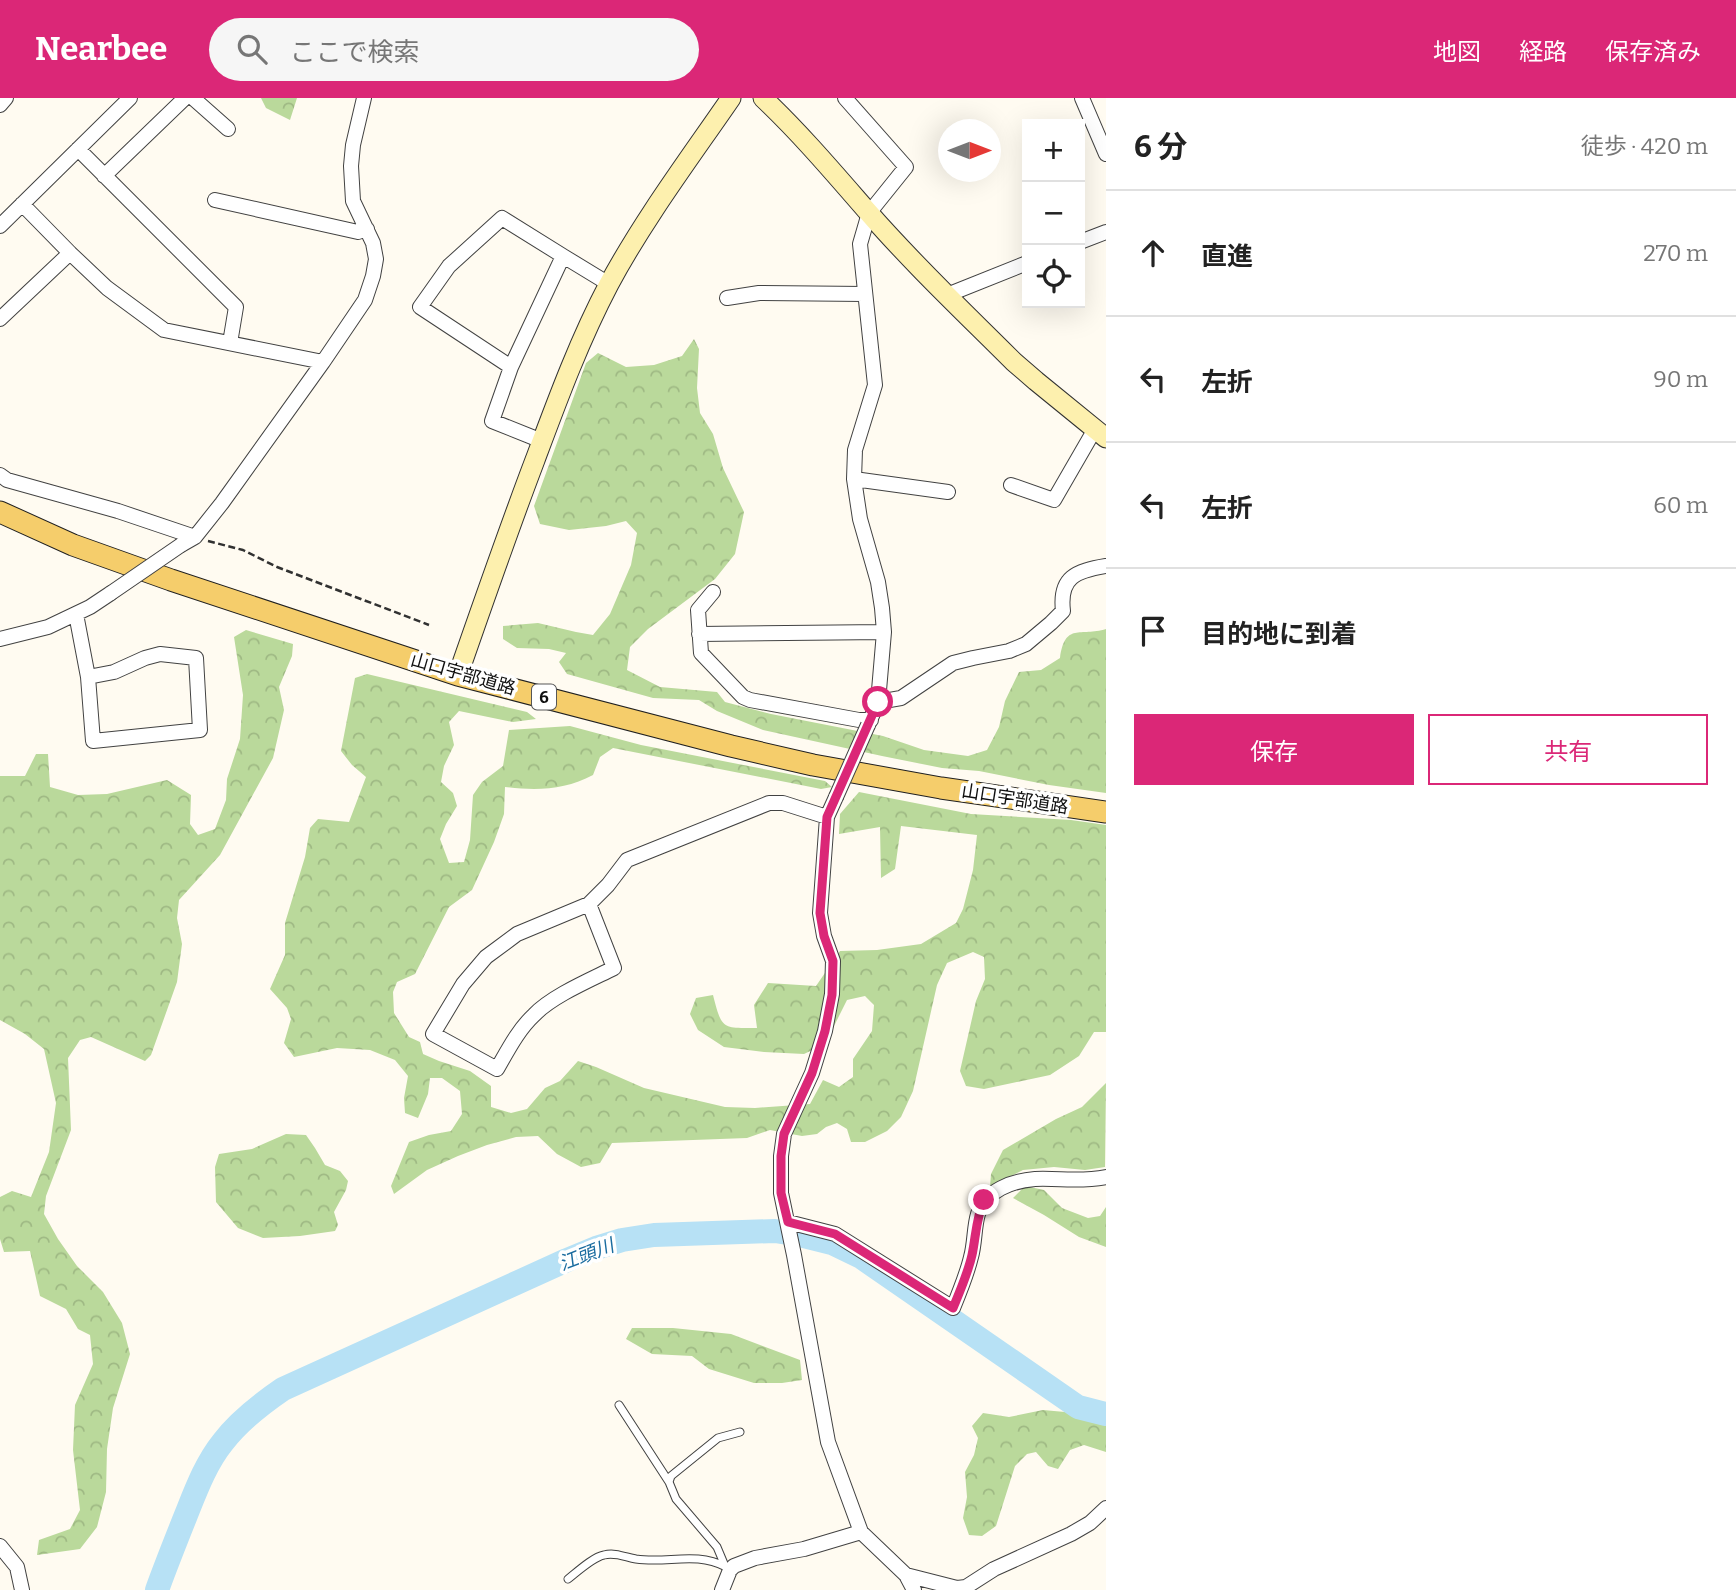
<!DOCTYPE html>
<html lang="ja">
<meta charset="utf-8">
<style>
body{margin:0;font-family:Bitter,"Noto Sans JP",serif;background:#f6f6f6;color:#222}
.controls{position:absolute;right:21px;top:21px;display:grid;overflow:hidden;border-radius:0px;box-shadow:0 7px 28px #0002}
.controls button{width:63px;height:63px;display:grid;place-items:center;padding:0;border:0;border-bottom:2px solid #e0e0e0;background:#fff;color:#222;font:35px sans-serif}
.compass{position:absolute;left:938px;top:21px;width:63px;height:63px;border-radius:50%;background:#fff;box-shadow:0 7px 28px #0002;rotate:90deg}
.stop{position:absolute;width:21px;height:21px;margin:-16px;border:5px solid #db2777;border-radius:50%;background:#fff}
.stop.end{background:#db2777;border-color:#fff;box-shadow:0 2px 7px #0008}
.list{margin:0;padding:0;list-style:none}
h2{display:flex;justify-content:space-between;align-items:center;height:91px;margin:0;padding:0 28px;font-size:30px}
h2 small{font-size:23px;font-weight:400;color:#767676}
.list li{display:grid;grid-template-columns:46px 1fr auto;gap:21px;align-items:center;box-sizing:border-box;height:126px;padding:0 28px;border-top:2px solid #e0e0e0}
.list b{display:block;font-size:26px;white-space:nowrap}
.list em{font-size:23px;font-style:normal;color:#767676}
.actions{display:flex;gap:14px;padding:21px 28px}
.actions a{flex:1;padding:16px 0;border:2px solid #db2777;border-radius:0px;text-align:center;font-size:24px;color:#db2777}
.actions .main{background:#db2777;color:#fff}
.icon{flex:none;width:38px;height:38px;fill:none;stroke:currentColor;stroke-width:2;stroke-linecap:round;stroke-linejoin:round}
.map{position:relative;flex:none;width:1106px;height:1492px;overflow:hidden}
header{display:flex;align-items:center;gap:42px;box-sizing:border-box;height:98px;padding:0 35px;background:#db2777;color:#fff}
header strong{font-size:33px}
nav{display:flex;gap:38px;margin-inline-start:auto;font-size:24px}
.search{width:490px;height:63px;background:#f6f6f6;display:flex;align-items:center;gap:18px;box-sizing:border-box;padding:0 24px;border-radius:38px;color:#767676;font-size:26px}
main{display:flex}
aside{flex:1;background:#fff}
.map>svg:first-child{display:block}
.forest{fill:url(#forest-crowns)}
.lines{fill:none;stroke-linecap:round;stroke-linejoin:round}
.river{stroke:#b7e1f5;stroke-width:24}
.lane-casing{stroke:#424242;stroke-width:9}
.street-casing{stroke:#424242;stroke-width:16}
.secondary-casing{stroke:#313131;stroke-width:21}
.primary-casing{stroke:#202020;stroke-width:23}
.path{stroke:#313131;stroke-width:2.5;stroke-dasharray:7 3.5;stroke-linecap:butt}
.lane{stroke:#fff;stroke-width:7}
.street{stroke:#fff;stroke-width:14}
.secondary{stroke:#fdf0ae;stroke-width:19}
.primary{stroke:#f5cd6b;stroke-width:21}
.street-bridge-casing{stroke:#424242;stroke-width:16;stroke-linecap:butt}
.street-bridge{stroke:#fff;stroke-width:14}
.route{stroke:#db2777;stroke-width:9}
.labels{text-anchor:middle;stroke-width:7;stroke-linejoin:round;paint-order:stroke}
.shield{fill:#fff;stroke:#575757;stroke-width:2}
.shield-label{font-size:16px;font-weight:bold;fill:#0f0f0f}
.street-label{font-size:18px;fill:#0f0f0f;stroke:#fff}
.water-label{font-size:19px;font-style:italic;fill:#1a6c9f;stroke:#fff}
</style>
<header>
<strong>Nearbee</strong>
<div class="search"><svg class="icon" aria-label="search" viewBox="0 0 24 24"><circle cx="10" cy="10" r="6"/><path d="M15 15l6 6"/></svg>ここで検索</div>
<nav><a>地図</a><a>経路</a><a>保存済み</a></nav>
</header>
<main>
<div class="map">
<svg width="1106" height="1492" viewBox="0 0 1106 1492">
<defs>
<pattern id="forest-crowns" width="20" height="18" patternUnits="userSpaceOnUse" patternTransform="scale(1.75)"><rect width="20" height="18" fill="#bad99b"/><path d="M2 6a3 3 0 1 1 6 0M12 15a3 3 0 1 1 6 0" fill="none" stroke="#9fb984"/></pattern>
</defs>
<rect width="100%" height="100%" fill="#fffbf1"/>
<path class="forest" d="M261,0H297L290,22L266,10Z
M694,241L699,251L697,290L700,315L713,336L723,370L744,414L735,456L715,481L648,531L630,549L627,572L660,589L717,594L725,604L771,616L883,638L924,652L968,658L987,652L999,629L1005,603L1019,574L1041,572L1060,560C1065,524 1080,539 1106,531V695L1049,687L979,673L942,670L882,658L763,632L717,613L699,602L653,600L567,576L559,564L566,555L549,551L517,550L503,541V528L538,525L576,534L593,537L610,516L631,467L637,435L626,423L606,428L569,432L540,426L534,408L586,265L598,255L626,269L654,267L682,258Z
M246,532L293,546L292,558L279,589L284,612L273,660L220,757L179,802L177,820L182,846L177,884L151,957L145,963L91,939L80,942L68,960L71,1032L46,1098L44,1116L58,1141L77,1168L103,1194L122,1225L130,1256L113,1310L107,1351L106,1394L97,1429L80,1451L37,1457L39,1442L70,1431L80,1412L73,1352L75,1307L93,1266L90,1237L78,1231L66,1211L40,1198L30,1153L4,1154L0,1141V1099L12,1093L31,1099L49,1054L56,1005L44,951L25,936L0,922V678H25L36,656H48L50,689L78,697L107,696L167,682L191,697L190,726L198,737L215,731L226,702L227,681L240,641L243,597L234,539Z
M367,576L527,614L536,621L513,624L459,613L449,624L454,647L444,668L441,684L453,695L457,708L446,726L440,741L449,765L464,764L470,742L473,697L482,684L503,668L509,632L570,628L641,647L825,683L832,689L821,691L613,650L600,659L593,677C565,692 537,693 505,689L504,716L494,744L472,792L449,809L415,876L397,884L393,894L394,915L409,939L420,944L423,956L439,963L470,973L491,988V1009L511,1015L527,1011L545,990L560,983L578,963L596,969L644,990L725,1009L755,1010L810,1006L823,982L839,989L853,979V961L872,933L874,907L865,898L847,902L825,946L804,956L764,954L724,949L698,932L690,916L696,900L713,897C722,932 722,930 757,930L754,907L768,885L816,888L840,853L877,852L921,846L956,825L963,811L973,772L977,737L901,728L895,771L881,780L880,729L839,736L840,716L859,694L971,716L1071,722L1106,727V934H1094L1079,958L1050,977L984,991L966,988L960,973L976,903L985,881L984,859L973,854L947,865L937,887L913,993L901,1019L887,1033L865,1044H851L847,1031L837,1025L826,1029L817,1036L802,1038L770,1032L747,1040L612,1045L600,1065L581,1069L557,1056L538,1038L516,1039L487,1047L458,1058L427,1072L394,1096L391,1088L409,1044L429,1037L451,1033L462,1016L460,993L442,980H430L428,996L418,1020L405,1015L404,1000L408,978L395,962L370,952L337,950L294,959L284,945L291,921L287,910L270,891L285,857V825L305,759L310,730L318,721L349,724L366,679L352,667L341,653L355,580Z
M1106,985L1105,1069L1085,1072L1054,1069L1023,1072L990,1089L991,1076L1003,1052L1056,1021L1082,1009Z
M286,1036L306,1037L315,1050L325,1067L340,1073L348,1083L346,1092L334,1114L338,1127L335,1133L300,1138L263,1140L238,1130L216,1104L215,1069L219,1056L252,1051Z
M1025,1088L1044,1092L1062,1110L1088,1120L1100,1118L1106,1109V1149L1079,1139L1044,1117L1013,1100Z
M632,1230H673L731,1236L800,1262L802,1282L782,1285H754L709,1271L692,1258L652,1256L626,1241Z
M1043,1312L1076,1315L1106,1323V1354L1084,1347L1070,1352L1058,1371L1048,1368L1036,1354L1027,1356L1015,1368L996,1428L982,1438L969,1437L963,1420L967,1399L965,1374L974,1357L978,1340L972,1328L983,1315L1009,1319Z"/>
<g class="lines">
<path class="river" d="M157,1492C166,1467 176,1442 186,1417C196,1392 206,1365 223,1344C239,1323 261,1306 283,1291L567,1162L596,1150L622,1142L654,1137L775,1133L800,1137L832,1145L861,1159L1078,1309L1106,1316"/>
<g class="lane-casing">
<path id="lane" d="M619,1307L669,1384
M725,1468L717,1449L676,1401L669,1384L671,1378L718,1340L740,1334
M568,1481C577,1474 593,1459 604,1457C615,1454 625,1459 636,1461C668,1466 695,1453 726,1469"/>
</g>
<g class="street-casing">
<path id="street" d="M193,0L228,31
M845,0L906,69L869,115L860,146L875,287L855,352L854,381L860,421L878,484L882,510L884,534L878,604L868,627
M1082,0L1106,56
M0,7L6,0
M78,51L236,209L230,245
M104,78L185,0
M215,102L358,134L367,131
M22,106L70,155L107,190L164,232L323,264
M0,128L130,0
M1080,144L1106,134
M947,197L1027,165
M727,200L759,195L865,196
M0,221L70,155
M511,269L420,209L449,168L502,120L563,158
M542,343L492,323L511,269L563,158L609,186
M0,377L7,382L118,413L195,439
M854,381L948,394
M1011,387L1054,402L1095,331
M181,447L195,439L222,405L323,264L365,202L373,178L376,161L373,145L353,103L351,68L353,47L364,0
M713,494L698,512L701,555L743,599L750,602L859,622H871
M76,516L88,579L93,643L200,632L196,560L160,556L145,560L114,574L88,579
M699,536L884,534
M0,541L48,529L90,509L111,495
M878,604L901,600L953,565L973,560L1009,553L1026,546L1051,525L1063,513C1059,479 1076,473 1106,468
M836,699L827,719L820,815L824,838L833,863L832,896L825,933L812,975L784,1036L781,1058V1095L794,1157L828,1344L861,1434L906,1477L914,1492
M589,806L614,870C590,882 552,898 534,917C518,932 508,952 497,971L433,936L463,886L486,859L517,836L589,806L608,787L627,762L769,705H783L827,719
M788,1124L835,1136L953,1210C960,1193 967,1176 971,1159C975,1145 974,1129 978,1116C986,1092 1012,1083 1035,1081C1059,1080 1082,1084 1106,1079
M0,1448L17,1469L22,1492
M906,1477L957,1490L966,1489L994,1471L1071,1436L1090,1425L1106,1410
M722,1492L730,1472L734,1468L755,1460L804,1451L861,1434"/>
</g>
<g class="secondary-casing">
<path id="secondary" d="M763,0C801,36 834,75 868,114C914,167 965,215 1014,264L1036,283L1106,340
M458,577C483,505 508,433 535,362C557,303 579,243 609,186C644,121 689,61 731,0"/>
</g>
<g class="primary-casing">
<path id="primary" d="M0,414L73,447L171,482L458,577L731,648L813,667L941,690L1106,714"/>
</g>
<path class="path" d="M208,443L243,452L277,469L429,527"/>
<use href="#lane" class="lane"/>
<use href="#street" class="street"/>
<use href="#secondary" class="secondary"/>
<use href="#primary" class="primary"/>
<g class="street-bridge-casing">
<path id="street-bridge" d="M111,495L181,447
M836,699L868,627"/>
</g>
<use href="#street-bridge" class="street-bridge"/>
</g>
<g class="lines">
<path class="route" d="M878,604L827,719L820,815L824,838L833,863L832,897L825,933L812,975L784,1036L781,1058V1095L788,1124L835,1136L953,1210C960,1193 968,1175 972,1157C976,1138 976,1120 984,1102"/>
</g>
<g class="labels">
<rect class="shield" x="532" y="586.5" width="24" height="25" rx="5"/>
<g class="shield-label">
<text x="544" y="605">6</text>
</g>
<g class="street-label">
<text transform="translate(463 576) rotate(16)" y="6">山口宇部道路</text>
<text transform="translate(1015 701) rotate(9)" y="6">山口宇部道路</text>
</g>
<g class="water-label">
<text transform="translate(586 1156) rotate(-21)" y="7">江頭川</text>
</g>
</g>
</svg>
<div class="controls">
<button>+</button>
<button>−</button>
<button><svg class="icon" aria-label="locate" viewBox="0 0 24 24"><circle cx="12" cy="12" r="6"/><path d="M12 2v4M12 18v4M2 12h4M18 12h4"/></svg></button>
</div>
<svg class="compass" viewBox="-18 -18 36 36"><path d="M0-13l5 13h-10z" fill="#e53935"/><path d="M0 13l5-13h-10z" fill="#767676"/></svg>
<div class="stop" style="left:878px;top:604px"></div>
<div class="stop end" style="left:984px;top:1102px"></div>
</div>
<aside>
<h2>6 分<small>徒歩 · 420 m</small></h2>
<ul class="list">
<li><svg class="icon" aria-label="ahead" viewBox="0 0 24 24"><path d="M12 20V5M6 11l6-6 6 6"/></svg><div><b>直進</b></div><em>270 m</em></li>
<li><svg class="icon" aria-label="left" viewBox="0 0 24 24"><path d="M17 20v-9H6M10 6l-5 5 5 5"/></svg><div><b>左折</b></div><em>90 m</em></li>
<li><svg class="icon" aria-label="left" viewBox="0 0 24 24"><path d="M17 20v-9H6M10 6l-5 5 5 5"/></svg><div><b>左折</b></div><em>60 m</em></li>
<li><svg class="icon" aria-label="arrive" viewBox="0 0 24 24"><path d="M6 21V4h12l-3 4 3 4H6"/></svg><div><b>目的地に到着</b></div></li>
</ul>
<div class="actions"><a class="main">保存</a><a>共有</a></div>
</aside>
</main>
